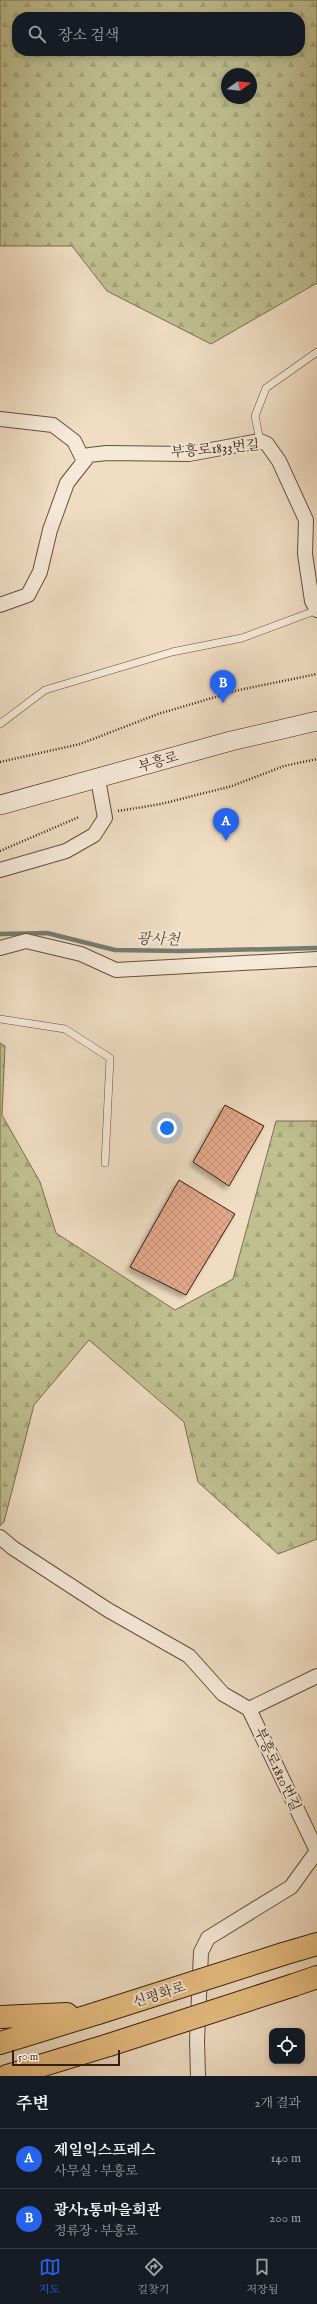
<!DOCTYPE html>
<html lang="ko">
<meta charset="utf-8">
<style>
body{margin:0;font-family:"IM FELL English","Noto Serif KR",serif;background:#20242c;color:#f1f3f6}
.controls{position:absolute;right:12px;bottom:12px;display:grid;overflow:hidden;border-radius:8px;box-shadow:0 2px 6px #0003}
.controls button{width:36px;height:36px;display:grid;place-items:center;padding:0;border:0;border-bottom:1px solid #363941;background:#171b24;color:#f1f3f6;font:20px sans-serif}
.compass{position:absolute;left:221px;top:68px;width:36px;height:36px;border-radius:50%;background:#171b24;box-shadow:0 2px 6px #0003;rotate:75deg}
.scale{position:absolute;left:12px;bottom:10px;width:108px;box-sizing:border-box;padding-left:4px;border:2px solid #361e10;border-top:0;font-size:11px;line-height:14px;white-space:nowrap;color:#361e10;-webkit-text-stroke:3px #f5e9d8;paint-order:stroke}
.you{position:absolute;left:167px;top:1128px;width:14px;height:14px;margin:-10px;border:3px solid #fff;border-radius:50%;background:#1a73e8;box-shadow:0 0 0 6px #1a73e833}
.badge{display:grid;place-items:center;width:26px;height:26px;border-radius:50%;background:#2563eb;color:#fff;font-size:13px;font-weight:700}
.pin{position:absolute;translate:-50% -33px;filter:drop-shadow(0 1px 2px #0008)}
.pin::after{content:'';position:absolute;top:21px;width:14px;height:12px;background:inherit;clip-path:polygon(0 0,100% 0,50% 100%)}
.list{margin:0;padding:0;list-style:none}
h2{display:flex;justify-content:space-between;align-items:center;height:52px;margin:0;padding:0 16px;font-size:17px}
h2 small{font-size:13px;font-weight:400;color:#9ea1a6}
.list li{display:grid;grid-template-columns:26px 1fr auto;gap:12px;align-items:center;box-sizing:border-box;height:60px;padding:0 16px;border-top:1px solid #363941}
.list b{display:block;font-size:15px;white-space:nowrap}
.list p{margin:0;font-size:13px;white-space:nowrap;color:#9ea1a6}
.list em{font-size:13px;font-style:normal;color:#9ea1a6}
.icon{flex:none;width:22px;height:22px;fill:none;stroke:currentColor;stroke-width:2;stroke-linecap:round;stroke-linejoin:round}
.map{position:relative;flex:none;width:317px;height:2076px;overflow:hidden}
.search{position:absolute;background:#171b24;box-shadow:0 2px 6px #0003;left:12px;right:12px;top:12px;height:44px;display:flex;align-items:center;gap:10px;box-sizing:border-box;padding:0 14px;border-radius:16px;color:#9ea1a6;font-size:15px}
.sheet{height:172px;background:#171b24}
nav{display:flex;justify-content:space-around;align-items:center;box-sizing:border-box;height:56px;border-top:1px solid #363941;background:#171b24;font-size:11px;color:#9ea1a6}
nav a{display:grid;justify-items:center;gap:2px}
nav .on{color:#2563eb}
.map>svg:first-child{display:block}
.forest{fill:url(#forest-firs);stroke:#7a6e50;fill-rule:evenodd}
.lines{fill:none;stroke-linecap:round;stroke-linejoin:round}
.stream{stroke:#727d71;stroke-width:4.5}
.building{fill:url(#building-cross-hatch);stroke:#361e10;filter:url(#shadow)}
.lane-casing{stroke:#644e3d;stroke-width:8}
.street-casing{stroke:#644e3d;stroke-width:16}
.secondary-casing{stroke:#361e10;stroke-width:20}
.highway-casing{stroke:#361e10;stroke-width:24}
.path{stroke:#361e10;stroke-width:2.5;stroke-dasharray:1 2;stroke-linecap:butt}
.lane{stroke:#f5e9d8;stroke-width:7}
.street{stroke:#f5e9d8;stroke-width:14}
.secondary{stroke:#f5e9d8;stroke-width:19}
.highway{stroke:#e8be82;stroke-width:22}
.highway-bridge-casing{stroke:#361e10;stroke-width:24;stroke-linecap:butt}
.highway-bridge{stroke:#e8be82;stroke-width:22}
.labels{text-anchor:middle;stroke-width:4;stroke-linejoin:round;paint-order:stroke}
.street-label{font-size:14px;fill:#361e10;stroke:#f5e9d8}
.water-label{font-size:15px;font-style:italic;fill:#544d41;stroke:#f5e9d8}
</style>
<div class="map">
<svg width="317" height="2076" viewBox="0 0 317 2076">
<defs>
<pattern id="forest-firs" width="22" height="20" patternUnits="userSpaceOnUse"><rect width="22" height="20" fill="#bfbf90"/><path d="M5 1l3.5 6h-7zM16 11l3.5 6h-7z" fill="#a5a47b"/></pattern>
<pattern id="building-cross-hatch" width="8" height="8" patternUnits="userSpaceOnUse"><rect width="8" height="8" fill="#e3a88b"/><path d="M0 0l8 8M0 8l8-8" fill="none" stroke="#c39077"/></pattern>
<filter id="shadow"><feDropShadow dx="-3.5" dy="3.5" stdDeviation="2" flood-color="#0004"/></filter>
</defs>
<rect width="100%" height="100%" fill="#f0ddc3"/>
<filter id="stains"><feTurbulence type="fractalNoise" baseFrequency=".005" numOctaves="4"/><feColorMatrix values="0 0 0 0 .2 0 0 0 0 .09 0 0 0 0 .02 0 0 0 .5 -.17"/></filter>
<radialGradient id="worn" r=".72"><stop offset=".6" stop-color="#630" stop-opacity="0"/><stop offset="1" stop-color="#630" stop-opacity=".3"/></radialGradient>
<path class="forest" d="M0,0H317V283L211,344L107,291L72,246H0ZM17,17H300V51H17ZM227,74H251V98H227Z
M0,1043L5,1046L2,1115L40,1182L56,1233L175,1310L233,1279L276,1121H317V1539L278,1554L198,1482L184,1422L89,1340L34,1405L4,1522L0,1526Z"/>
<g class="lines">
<path class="stream" d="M0,934L47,933L115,950L180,951L317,948"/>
</g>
<path class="building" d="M225,1105L264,1126L229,1186L193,1162Z
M179,1180L235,1214L186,1295L130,1267Z"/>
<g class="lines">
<g class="lane-casing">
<path id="lane" d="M260,441L255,416L266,388L317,352
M0,724L45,690L172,652L242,638L317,610
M0,1019L65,1029L110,1058L105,1163"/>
</g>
<g class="street-casing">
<path id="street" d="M0,419L53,425L74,441L84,461
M0,605L28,595L40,572L50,530L67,483L89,455L107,453L189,454L260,441L267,444L279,461L306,520L305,554L312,601L317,610
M0,870L66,851L94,835L105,818L98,779
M0,948L26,941L81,954L116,970L317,959
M0,1537L13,1548L108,1610L189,1656L223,1694L249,1709L317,1851L291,1887L208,1938L201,1952L197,2041L198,2076
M249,1709L317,1676"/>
</g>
<g class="secondary-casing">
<path id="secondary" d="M0,805L231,741L317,721"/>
</g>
<g class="highway-casing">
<path id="highway" d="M283,1954L317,1944
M294,1985L317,1977
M0,2017L67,2014
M0,2043L98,2013
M7,2076L109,2045"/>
</g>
<path class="path" d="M0,762L80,744L158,714L239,690L317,674
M118,811L161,804L232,786L284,766L317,759
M0,851L79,817"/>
<use href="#lane" class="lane"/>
<use href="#street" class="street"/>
<use href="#secondary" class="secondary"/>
<use href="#highway" class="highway"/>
<g class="highway-bridge-casing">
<path id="highway-bridge" d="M98,2013L283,1954
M109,2045L294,1985"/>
</g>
<use href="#highway-bridge" class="highway-bridge"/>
</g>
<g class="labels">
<g class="street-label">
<text transform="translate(215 448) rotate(-5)" y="5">부흥로1833번길</text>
<text transform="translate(158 761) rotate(-16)" y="5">부흥로</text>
<text transform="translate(278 1769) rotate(65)" y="5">부흥로1810번길</text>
<text transform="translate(159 1994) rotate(-18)" y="5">신평화로</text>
</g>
<g class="water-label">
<text transform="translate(158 939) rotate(1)" y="5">광사천</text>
</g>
</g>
<rect width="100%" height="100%" filter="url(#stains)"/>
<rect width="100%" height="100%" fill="url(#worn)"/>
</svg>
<div class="controls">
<button><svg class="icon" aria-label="locate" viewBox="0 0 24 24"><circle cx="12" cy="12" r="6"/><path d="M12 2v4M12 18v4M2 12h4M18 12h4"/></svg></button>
</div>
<svg class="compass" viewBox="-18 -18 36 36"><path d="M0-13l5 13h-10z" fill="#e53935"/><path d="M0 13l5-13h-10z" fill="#9ea1a6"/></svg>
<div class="scale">50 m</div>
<div class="you"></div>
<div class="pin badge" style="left:226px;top:841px">A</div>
<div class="pin badge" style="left:223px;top:703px">B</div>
<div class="search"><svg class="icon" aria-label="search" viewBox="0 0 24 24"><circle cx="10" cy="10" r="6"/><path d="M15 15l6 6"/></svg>장소 검색</div>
</div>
<section class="sheet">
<h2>주변<small>2개 결과</small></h2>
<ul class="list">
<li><span class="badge">A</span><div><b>제일익스프레스</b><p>사무실 · 부흥로</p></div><em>140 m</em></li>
<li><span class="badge">B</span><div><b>광사1통마을회관</b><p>정류장 · 부흥로</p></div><em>200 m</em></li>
</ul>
</section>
<nav>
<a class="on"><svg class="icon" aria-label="map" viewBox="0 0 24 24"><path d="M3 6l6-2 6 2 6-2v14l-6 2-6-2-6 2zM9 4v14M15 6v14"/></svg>지도</a>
<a><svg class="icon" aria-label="directions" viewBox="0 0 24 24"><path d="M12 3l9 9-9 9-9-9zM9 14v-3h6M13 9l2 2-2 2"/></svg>길찾기</a>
<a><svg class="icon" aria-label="saved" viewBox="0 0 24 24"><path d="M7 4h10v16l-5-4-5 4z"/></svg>저장됨</a>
</nav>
